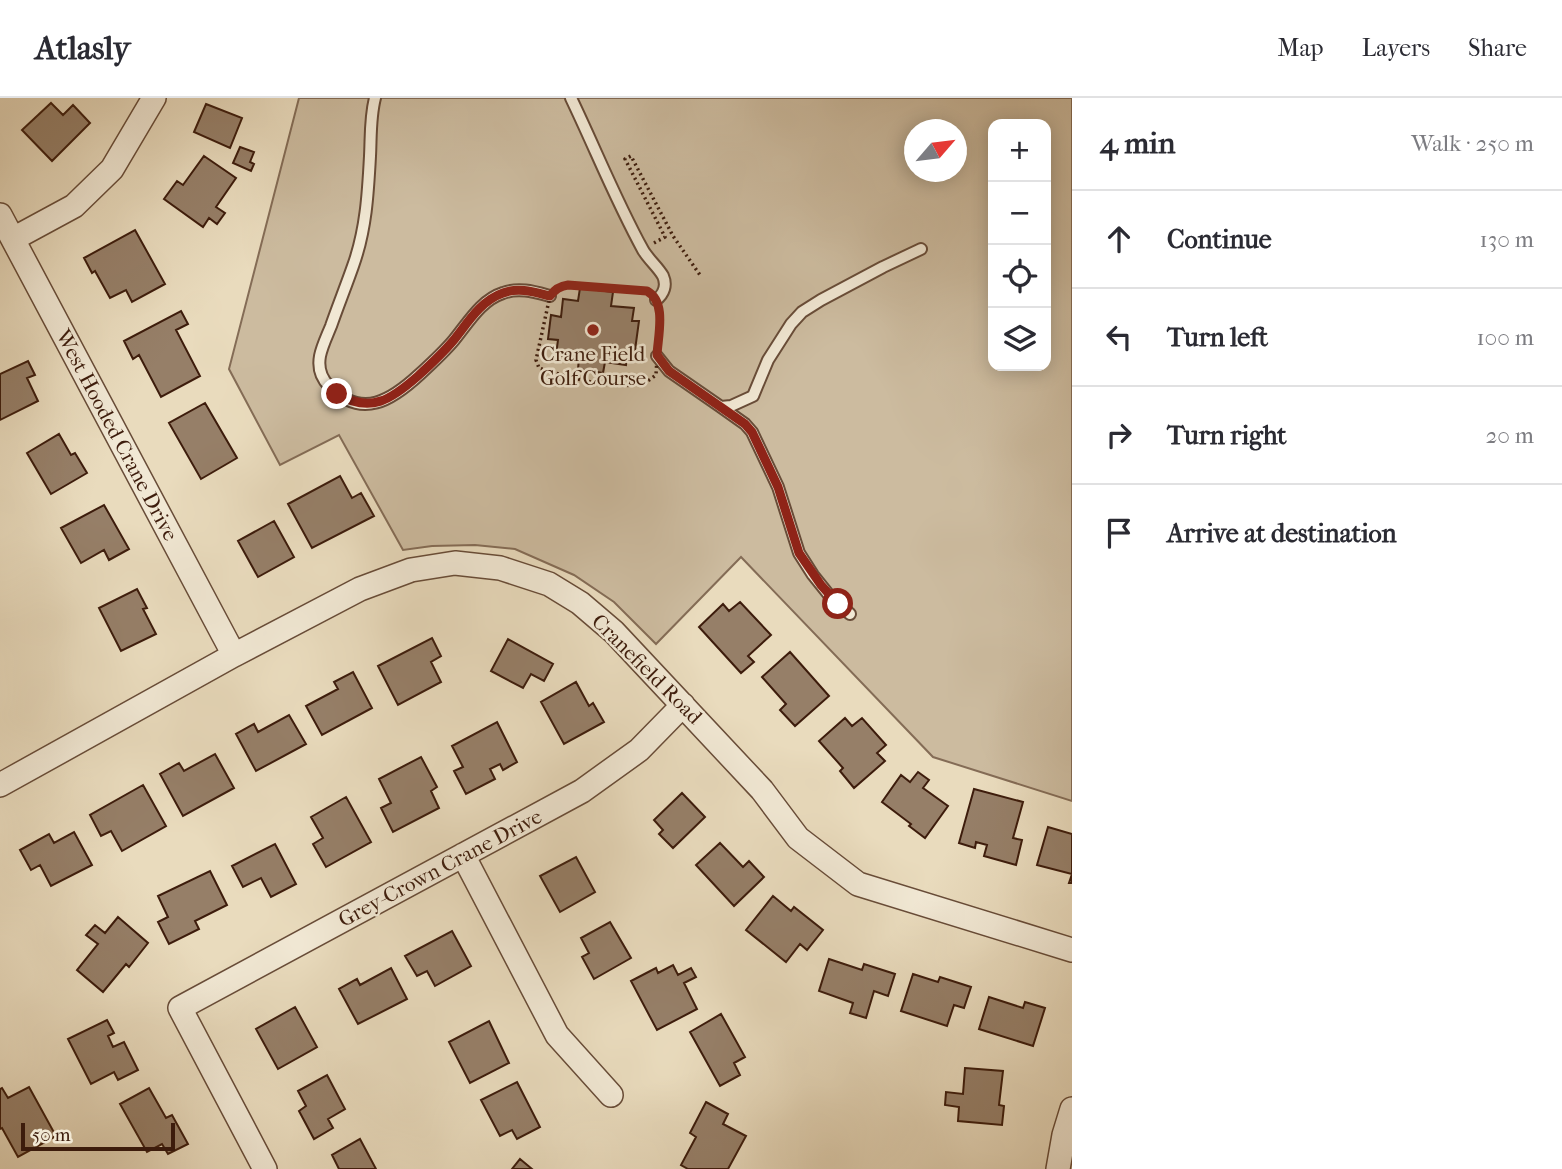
<!DOCTYPE html>
<meta charset="utf-8">
<style>
body{margin:0;font-family:"IM FELL French Canon",serif;background:#f7f7f7;color:#2b2b33}
.controls{position:absolute;right:21px;top:21px;display:grid;overflow:hidden;border-radius:14px;box-shadow:0 4px 18px #0003}
.controls button{width:63px;height:63px;display:grid;place-items:center;padding:0;border:0;border-bottom:2px solid #e1e1e2;background:#fff;color:#2b2b33;font:35px sans-serif}
.compass{position:absolute;left:904px;top:21px;width:63px;height:63px;border-radius:50%;background:#fff;box-shadow:0 4px 18px #0003;rotate:62deg}
.scale{position:absolute;left:21px;bottom:18px;width:154px;box-sizing:border-box;padding-left:7px;border:4px solid #3d1c0c;border-top:0;font-size:19px;line-height:24px;white-space:nowrap;color:#3d1c0c;-webkit-text-stroke:5px #f1e8d4;paint-order:stroke}
.stop{position:absolute;width:21px;height:21px;margin:-16px;border:5px solid #8f2418;border-radius:50%;background:#fff}
.stop.end{background:#8f2418;border-color:#fff;box-shadow:0 2px 7px #0008}
.list{margin:0;padding:0;list-style:none}
h2{display:flex;justify-content:space-between;align-items:center;height:91px;margin:0;padding:0 28px;font-size:30px}
h2 small{font-size:23px;font-weight:400;color:#7c7c81}
.list li{display:grid;grid-template-columns:46px 1fr auto;gap:21px;align-items:center;box-sizing:border-box;height:98px;padding:0 28px;border-top:2px solid #e1e1e2}
.list b{display:block;font-size:26px;white-space:nowrap}
.list em{font-size:23px;font-style:normal;color:#7c7c81}
.icon{flex:none;width:38px;height:38px;fill:none;stroke:currentColor;stroke-width:2;stroke-linecap:round;stroke-linejoin:round}
.map{position:relative;flex:none;width:1072px;height:1071px;overflow:hidden}
header{display:flex;align-items:center;gap:42px;box-sizing:border-box;height:98px;padding:0 35px;background:#fff;border-bottom:2px solid #e1e1e2}
header strong{font-size:33px}
nav{display:flex;gap:38px;margin-inline-start:auto;font-size:24px}
main{display:flex}
aside{flex:1;background:#fff}
.map>svg:first-child{display:block}
.green{fill:#ccbb9f;stroke:#846c56;stroke-width:2;fill-rule:evenodd}
.building{fill:#967f68;stroke:#3d1c0c;stroke-width:2}
.lines{fill:none;stroke-linecap:round;stroke-linejoin:round}
.service-casing{stroke:#684c38;stroke-width:14}
.minor-casing{stroke:#684c38;stroke-width:26}
.path{stroke:#3d1c0c;stroke-width:3.5;stroke-dasharray:2 3.5;stroke-linecap:butt}
.service{stroke:#f1e8d4;stroke-width:10}
.minor{stroke:#f1e8d4;stroke-width:23}
.route{stroke:#8f2418;stroke-width:9}
.poi-dot{fill:#8f2418;stroke:#f1e8d4;stroke-width:2.5}
.labels{text-anchor:middle;stroke-width:5;stroke-linejoin:round;paint-order:stroke}
.poi-label{font-size:21px;fill:#3d1c0c;stroke:#f1e8d4}
.street-label{font-size:21px;fill:#3d1c0c;stroke:#f1e8d4}
</style>
<header>
<strong>Atlasly</strong>
<nav><a>Map</a><a>Layers</a><a>Share</a></nav>
</header>
<main>
<div class="map">
<svg width="1072" height="1071" viewBox="0 0 1072 1071">
<rect width="100%" height="100%" fill="#e9dbbd"/>
<filter id="stains"><feTurbulence type="fractalNoise" baseFrequency=".00286" numOctaves="4"/><feColorMatrix values="0 0 0 0 .2 0 0 0 0 .09 0 0 0 0 .02 0 0 0 .5 -.17"/></filter>
<radialGradient id="worn" r=".72"><stop offset=".6" stop-color="#630" stop-opacity="0"/><stop offset="1" stop-color="#630" stop-opacity=".3"/></radialGradient>
<path class="green" d="M299,0H1072V703L933,659L741,459L656,546L614,504L574,477L515,451L475,447L432,448L403,452L339,337L280,367L229,271ZM993,26H1046V268H993ZM914,32H956V74H914Z"/>
<path class="building" d="M51,5L63,17L73,7L90,25L52,63L22,32Z
M206,6L242,20L230,50L194,34Z
M240,49L254,54L250,64L254,66L251,73L233,65Z
M204,58L236,80L216,109L225,115L217,126L209,120L203,129L164,101L177,83L183,87Z
M135,132L165,186L132,204L126,192L110,200L95,173L92,175L84,160Z
M580,190L613,194L611,208L634,210L632,223H639L635,252L628,251L626,267L605,264L603,275L578,271L579,260L556,257L558,242L548,241L551,217L561,219L563,201L578,203Z
M181,213L188,226L176,232L200,278L161,299L139,257L133,261L124,243Z
M28,263L35,277L27,280L38,303L0,322V276Z
M205,305L237,360L201,381L169,325Z
M59,336L71,357L75,355L87,375L51,396L27,355Z
M340,378L352,400L361,395L374,418L312,450L288,406Z
M104,407L129,451L109,462L104,452L81,465L61,430Z
M274,423L294,459L258,479L238,443Z
M137,491L147,510L143,511L156,536L121,553L99,510Z
M740,504L771,537L748,558L754,564L741,575L699,529L723,506L729,513Z
M432,540L441,558L431,564L441,584L398,607L378,568Z
M508,541L553,566L544,583L531,576L523,590L491,573Z
M790,554L829,598L795,628L780,612L786,606L762,579Z
M353,574L372,610L322,637L306,608L338,591L334,584Z
M576,584L589,608L593,605L604,624L564,646L541,604Z
M289,617L306,646L256,673L236,636L254,626L258,634Z
M845,620L852,628L862,620L886,647L877,655L885,663L854,690L840,673L843,670L819,643Z
M497,624L517,664L503,672L500,666L490,671L495,681L466,696L454,673L463,669L452,648Z
M215,656L234,690L183,718L160,676L179,665L184,673Z
M421,659L437,689L431,693L439,710L393,734L381,710L391,705L379,681Z
M918,674L929,682L923,690L948,708L925,740L909,728L911,726L882,704L901,677L910,684Z
M143,687L166,728L122,753L111,733L101,738L90,717Z
M974,691L1023,704L1013,740L1022,742L1016,767L984,758L987,747L976,744L975,750L959,745Z
M682,695L705,719L673,750L659,736L663,732L654,722Z
M346,699L371,744L326,769L313,746L323,740L311,719Z
M1048,729L1072,736V785H1069L1072,776L1037,767Z
M74,734L92,767L51,788L40,767L31,772L20,752L49,736L54,745Z
M720,745L743,769L749,763L764,779L734,808L696,767Z
M275,746L296,786L271,799L261,780L243,789L232,768Z
M576,759L595,794L560,814L540,778Z
M210,773L227,807L195,823L199,831L169,846L158,824L168,819L158,798Z
M773,798L791,813L794,809L823,832L807,852L800,846L786,864L746,832Z
M118,819L148,845L129,869L126,866L103,894L77,872L98,846L86,837L95,827L105,835Z
M610,824L631,860L594,881L582,859L589,855L581,840Z
M452,833L471,868L435,888L427,873L417,878L405,858Z
M829,861L862,872L864,866L895,876L888,898L874,893L866,920L850,915L853,905L819,893Z
M673,867L678,877L691,870L696,879L684,885L697,911L657,932L631,883L656,870L658,875Z
M391,870L407,901L358,926L339,891L357,881L360,887Z
M913,876L938,884L940,879L971,889L964,910L954,907L947,928L901,913Z
M989,899L1023,910L1025,904L1045,910L1033,948L979,931Z
M295,909L317,949L278,971L256,931Z
M721,916L745,959L734,965L740,977L720,988L690,934Z
M107,922L114,935L108,938L113,949L124,944L138,972L118,982L114,974L91,986L68,941Z
M489,923L509,965L470,985L449,944Z
M965,970L1003,973L999,1007L1004,1008L1002,1027L958,1023L959,1009L945,1007L946,994L963,996Z
M327,977L345,1011L328,1021L333,1030L314,1041L299,1013L306,1008L298,993Z
M517,984L540,1029L517,1041L512,1032L500,1038L481,1002Z
M29,989L56,1038L18,1059L2,1030L0,1031V991L2,990L8,1000Z
M149,990L166,1020L172,1017L188,1046L168,1056L162,1046L147,1054L120,1006Z
M706,1004L728,1016L723,1026L746,1038L728,1071H688L681,1067L696,1039L690,1035Z
M360,1041L376,1071H339L332,1057Z
M520,1061L532,1071H512Z"/>
<g class="lines">
<g class="service-casing">
<path id="service" d="M375,0C370,19 371,39 370,58C368,96 366,132 353,168C346,188 338,208 331,228C327,238 322,248 320,258C318,269 321,280 329,288C362,322 392,302 420,276C432,265 444,254 454,242C468,225 481,202 503,195C519,189 535,194 550,198
M571,0C595,50 616,103 643,152C648,161 658,169 663,178C667,187 664,196 656,202
M657,258L669,273L721,309L731,308L753,298L768,262L791,226L802,214L821,202L883,169L921,151
M721,309L745,326L752,334L778,389L799,455L813,477L829,497L850,516"/>
</g>
<g class="minor-casing">
<path id="minor" d="M0,117L234,557
M13,141L74,108L112,71L154,0
M0,687L234,557L360,491L411,472L455,465L500,470L549,486L580,505L614,534L762,692L798,740L858,786L1072,852
M463,757L557,937L611,997
M265,1071L180,910L582,693L639,652L683,607
M1058,1071L1064,1037L1072,1011"/>
</g>
<path class="path" d="M654,145L665,139L625,61L631,58L673,138L700,177
M568,187L647,193L652,196L660,208L656,277C653,279 650,282 647,283C622,296 565,278 539,270L536,262L550,198C555,191 560,188 568,187Z"/>
<use href="#service" class="service"/>
<use href="#minor" class="minor"/>
</g>
<g class="lines">
<path class="route" d="M337,296C371,316 392,301 418,278C430,267 442,256 453,243C467,226 480,203 503,195C519,189 534,194 550,198C555,191 560,188 568,187L647,193C667,204 658,237 657,257L669,273L745,326L752,334L778,389L799,455L821,487L838,506"/>
</g>
<circle class="poi-dot" cx="593" cy="232" r="7"/>
<g class="labels">
<g class="poi-label">
<text x="593" y="263">Crane Field<tspan x="593" dy="24">Golf Course</tspan></text>
</g>
<g class="street-label">
<text transform="translate(117 337) rotate(62)" y="7">West Hooded Crane Drive</text>
<text transform="translate(647 571) rotate(45)" y="7">Cranefield Road</text>
<text transform="translate(440 770) rotate(-28)" y="7">Grey-Crown Crane Drive</text>
</g>
</g>
<rect width="100%" height="100%" filter="url(#stains)"/>
<rect width="100%" height="100%" fill="url(#worn)"/>
</svg>
<div class="controls">
<button>+</button>
<button>−</button>
<button><svg class="icon" aria-label="locate" viewBox="0 0 24 24"><circle cx="12" cy="12" r="6"/><path d="M12 2v4M12 18v4M2 12h4M18 12h4"/></svg></button>
<button><svg class="icon" aria-label="layers" viewBox="0 0 24 24"><path d="M12 4l9 5-9 5-9-5zM3 14l9 5 9-5"/></svg></button>
</div>
<svg class="compass" viewBox="-18 -18 36 36"><path d="M0-13l5 13h-10z" fill="#e53935"/><path d="M0 13l5-13h-10z" fill="#7c7c81"/></svg>
<div class="scale">50 m</div>
<div class="stop" style="left:838px;top:506px"></div>
<div class="stop end" style="left:337px;top:296px"></div>
</div>
<aside>
<h2>4 min<small>Walk · 250 m</small></h2>
<ul class="list">
<li><svg class="icon" aria-label="ahead" viewBox="0 0 24 24"><path d="M12 20V5M6 11l6-6 6 6"/></svg><div><b>Continue</b></div><em>130 m</em></li>
<li><svg class="icon" aria-label="left" viewBox="0 0 24 24"><path d="M17 20v-9H6M10 6l-5 5 5 5"/></svg><div><b>Turn left</b></div><em>100 m</em></li>
<li><svg class="icon" aria-label="right" viewBox="0 0 24 24"><path d="M7 20v-9h11M14 6l5 5-5 5"/></svg><div><b>Turn right</b></div><em>20 m</em></li>
<li><svg class="icon" aria-label="arrive" viewBox="0 0 24 24"><path d="M6 21V4h12l-3 4 3 4H6"/></svg><div><b>Arrive at destination</b></div></li>
</ul>
</aside>
</main>
